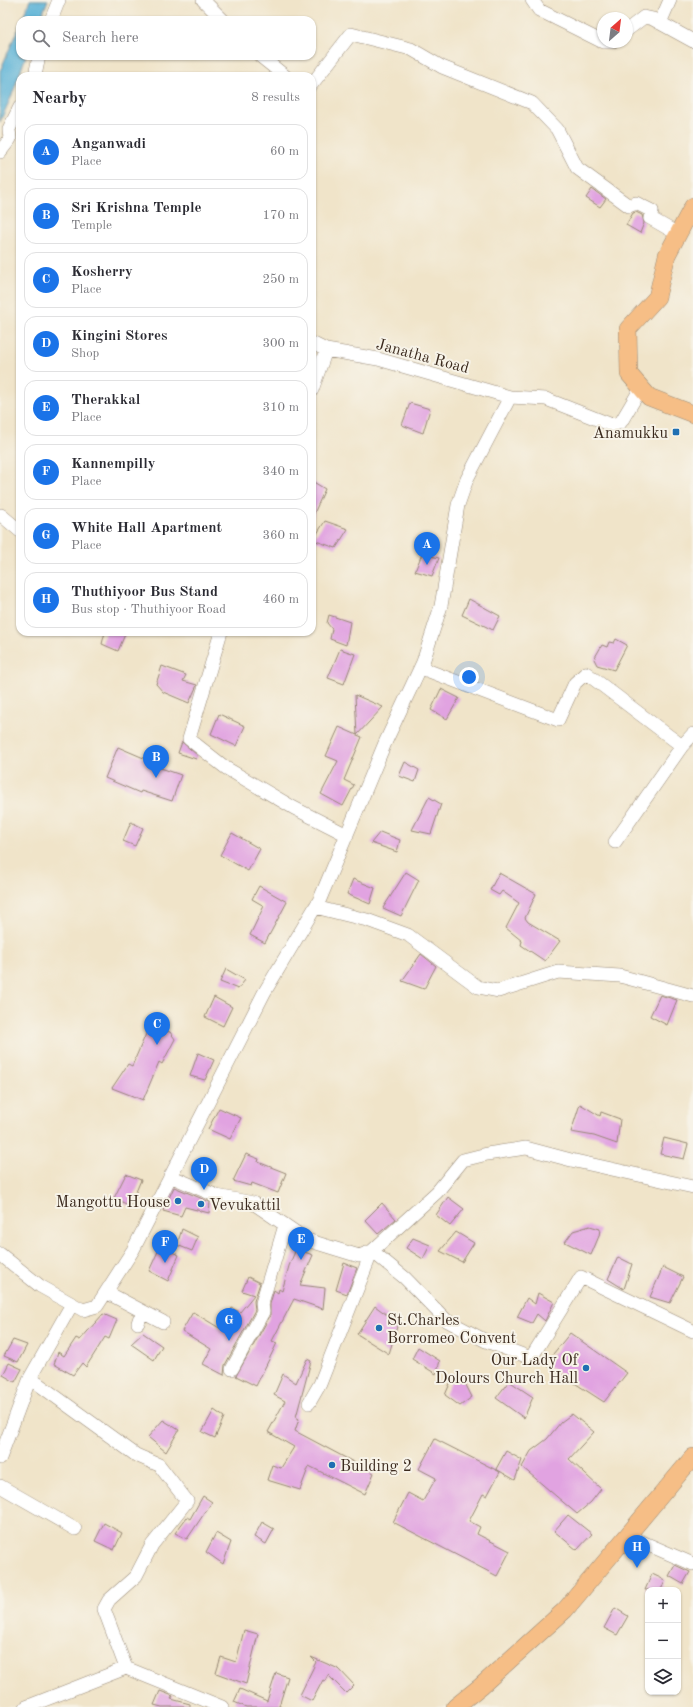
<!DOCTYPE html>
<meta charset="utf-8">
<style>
body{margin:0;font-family:"Old Standard TT",serif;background:#f7f7f7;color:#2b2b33}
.controls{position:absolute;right:12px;bottom:12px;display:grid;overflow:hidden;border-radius:8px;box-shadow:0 1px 3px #0004}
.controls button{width:36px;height:36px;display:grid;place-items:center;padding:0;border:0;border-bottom:1px solid #e1e1e2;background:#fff;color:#2b2b33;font:20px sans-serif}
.compass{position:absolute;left:597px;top:12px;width:36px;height:36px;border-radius:50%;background:#fff;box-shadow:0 1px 3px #0004;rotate:28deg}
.you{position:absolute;left:469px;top:677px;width:14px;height:14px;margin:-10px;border:3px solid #fff;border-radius:50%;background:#1a73e8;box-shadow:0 0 0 6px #1a73e833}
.badge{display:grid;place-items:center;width:26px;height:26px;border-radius:50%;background:#1a73e8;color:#fff;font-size:13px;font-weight:700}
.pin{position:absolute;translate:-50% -33px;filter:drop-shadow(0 1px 2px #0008)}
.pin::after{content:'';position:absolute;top:21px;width:14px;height:12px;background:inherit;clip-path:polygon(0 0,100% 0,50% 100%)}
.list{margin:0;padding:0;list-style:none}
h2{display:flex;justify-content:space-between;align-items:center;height:52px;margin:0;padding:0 16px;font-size:17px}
h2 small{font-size:13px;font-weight:400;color:#7c7c81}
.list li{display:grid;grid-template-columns:26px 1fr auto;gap:12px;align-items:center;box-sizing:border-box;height:56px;margin:0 8px 8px;padding:0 8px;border:1px solid #e1e1e2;border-radius:12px}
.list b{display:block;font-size:15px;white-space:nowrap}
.list p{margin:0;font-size:13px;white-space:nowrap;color:#7c7c81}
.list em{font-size:13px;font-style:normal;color:#7c7c81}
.icon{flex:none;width:22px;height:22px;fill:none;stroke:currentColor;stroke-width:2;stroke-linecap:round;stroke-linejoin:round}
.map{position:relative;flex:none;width:693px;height:1707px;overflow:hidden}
.search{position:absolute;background:#fff;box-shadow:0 1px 3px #0004;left:16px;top:16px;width:300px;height:44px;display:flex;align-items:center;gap:10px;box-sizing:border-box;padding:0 14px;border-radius:12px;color:#7c7c81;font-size:15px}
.panel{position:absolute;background:#fff;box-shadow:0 1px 3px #0004;left:16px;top:72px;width:300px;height:564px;border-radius:12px}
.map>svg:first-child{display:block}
.water{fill:#5ab2d7;stroke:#4a6e7a}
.building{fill:#e1a3e1}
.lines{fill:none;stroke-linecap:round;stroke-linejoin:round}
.minor-casing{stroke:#968774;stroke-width:14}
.major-casing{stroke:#968774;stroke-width:18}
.minor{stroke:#fff;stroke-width:13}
.major{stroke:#f6be86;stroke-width:17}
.poi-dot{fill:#1f6fb2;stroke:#f7f3e8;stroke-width:1.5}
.labels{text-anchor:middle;stroke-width:4;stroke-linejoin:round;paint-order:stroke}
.street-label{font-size:16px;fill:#3b2a1e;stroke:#f7f3e8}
.poi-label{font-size:16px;fill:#3b2a1e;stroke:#f7f3e8;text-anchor:end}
</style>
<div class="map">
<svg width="693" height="1707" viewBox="0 0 693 1707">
<rect width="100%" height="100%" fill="#f7f3e8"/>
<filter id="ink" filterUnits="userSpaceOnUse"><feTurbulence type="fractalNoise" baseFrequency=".025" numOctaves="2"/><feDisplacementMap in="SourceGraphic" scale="8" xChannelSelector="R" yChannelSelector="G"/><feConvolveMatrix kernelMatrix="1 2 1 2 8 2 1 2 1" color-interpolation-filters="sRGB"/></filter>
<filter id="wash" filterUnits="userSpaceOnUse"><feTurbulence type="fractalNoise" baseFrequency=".012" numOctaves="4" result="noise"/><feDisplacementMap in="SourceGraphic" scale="16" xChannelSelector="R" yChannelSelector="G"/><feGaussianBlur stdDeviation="0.9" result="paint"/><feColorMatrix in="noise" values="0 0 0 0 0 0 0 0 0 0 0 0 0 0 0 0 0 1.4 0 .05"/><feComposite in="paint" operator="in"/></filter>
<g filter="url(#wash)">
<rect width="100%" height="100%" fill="#f0e4c9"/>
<path class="water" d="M30,0H48L40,20H22Z
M20,24V56H26L12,95L0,122V71Z"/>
<g id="blocks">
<path class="building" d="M592,189L606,199L600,207L586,198Z
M636,212L642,215L644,223L640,233L626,225L633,213Z
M410,403L430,409L423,433L402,425Z
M312,481L325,489L312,518Z
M325,521L348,529L336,548L313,540Z
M422,554L439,558L432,576L415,571Z
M469,599L500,616L493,630L462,615Z
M329,615L350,622L346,645L330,639L332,629L327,623Z
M105,632H126L118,651L102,644Z
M616,639L627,645L614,670L597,665L594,659L602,645L607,647L609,642L614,643Z
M340,649L355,654L344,684L328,678Z
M162,666L186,675L183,681L197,685L189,703L163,692L156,684Z
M441,689L459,698L447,719L431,710Z
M355,695L383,707L357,735L362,737L344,780L354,785L343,806L321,794L338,761L326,756L339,727L357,735Z
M219,714L245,726L236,746L211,734Z
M182,742L197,755L196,759L178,753Z
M118,747L153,762L152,765L181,775L172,801L141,791L140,793L105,778Z
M405,762L419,770L415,782L399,776Z
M429,797L441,804L431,834L412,830Z
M131,822L143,828L135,846L123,841Z
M380,832L400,840L397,852L371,843Z
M232,833L260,849L248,871L220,855Z
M406,872L419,880L401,916L383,908Z
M499,873L536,894L525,918L528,922L560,941L545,961L521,945L522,941L506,928L519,903L502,891L499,895L490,890Z
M353,879L375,888L370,904L347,894Z
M259,886L287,902L265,943L250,935L264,906L252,899Z
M421,954L436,966L424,989L402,981Z
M226,969L245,980L238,989L220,982Z
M660,995L677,1000L667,1025L650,1016Z
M214,997L232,1007L223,1026L205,1017Z
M149,1027L170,1032L175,1039L162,1064L159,1062L143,1100L112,1088L128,1064L132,1066Z
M198,1053L214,1060L205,1080L190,1076Z
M580,1104L600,1116L601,1112L620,1119L617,1144L594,1136L571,1132Z
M219,1108L241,1118L230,1139L208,1129Z
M664,1138L688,1144L684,1159L660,1154Z
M246,1154L259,1159L258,1162L286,1173L278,1193L252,1183L251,1186L233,1181Z
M126,1174L141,1180L130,1206L114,1198Z
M174,1187L210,1202L209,1213L185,1207L181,1216L163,1211Z
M448,1197L464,1209L450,1226L436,1215Z
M382,1203L396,1219L378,1234L365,1220Z
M590,1226L600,1229L599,1236L591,1255L565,1242L573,1231Z
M182,1229L198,1237L192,1251L177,1245Z
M456,1232L474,1243L462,1262L440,1251Z
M413,1238L430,1245L423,1259L406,1248Z
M160,1247L179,1255L168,1281L149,1271Z
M296,1249L313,1255L300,1285L325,1288L323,1309L294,1299L272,1341L277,1343L256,1386L236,1376L270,1316V1304L274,1290L278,1293L279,1289L282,1291L289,1266Z
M618,1257L632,1264L624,1289L608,1279Z
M344,1263L357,1268L347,1294L336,1290Z
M663,1267L683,1277L670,1303L650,1297Z
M248,1277L260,1283L254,1301L255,1310L225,1365L224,1375L203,1364L211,1349L182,1331L193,1312L221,1329L232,1308L240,1312L254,1295L242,1291Z
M538,1293L554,1302L545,1321L537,1314L532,1323L517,1317L527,1298L535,1304Z
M375,1306L398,1323L389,1354L357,1334Z
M103,1314L117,1320L109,1339L105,1337L86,1367L82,1363L73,1375L54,1364L58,1352L64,1356L76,1338L80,1340Z
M143,1333L162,1346L154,1360L131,1344Z
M570,1333L627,1373L604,1402L545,1364Z
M13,1340L27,1345L18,1362L4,1356Z
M418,1347L440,1361L436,1374L412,1359Z
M307,1359L311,1361L296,1417L299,1419L295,1431L374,1473L365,1494L309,1466L300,1490L267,1480L272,1465L281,1468L294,1447L268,1432L285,1401L274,1395L283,1374L296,1383Z
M9,1363L22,1369L15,1382L3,1375Z
M452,1379H463L472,1397L460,1406L445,1395Z
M509,1381L533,1397L524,1418L496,1398Z
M214,1410L224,1417L215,1438L202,1432Z
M572,1414L594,1432L569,1459L601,1489L591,1502L577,1514L522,1467L531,1451L547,1439L561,1422Z
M163,1420L179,1430L166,1452L148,1437Z
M435,1439L500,1472L487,1496L483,1494L469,1521L480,1527L477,1534L510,1551L497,1576L393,1522L408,1493L423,1501L436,1478L419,1469Z
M506,1451L522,1460L515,1480L496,1469Z
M203,1496L212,1502L187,1539L175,1533L187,1517L190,1519Z
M568,1515L592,1534L577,1550L554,1531Z
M262,1522L274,1529L266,1544L254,1537Z
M104,1523L122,1533L114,1550L95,1541Z
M216,1533L231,1542L223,1564L206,1552Z
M675,1565L690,1572L683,1584L669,1576Z
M652,1574L665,1580L661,1590H645Z
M615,1608L628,1616L617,1635L604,1628Z
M244,1630L258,1634L246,1684L216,1673L221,1657L236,1662Z
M311,1657L339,1669L354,1685L346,1693L328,1675L325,1681L323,1680L312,1701L300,1695L316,1662Z
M276,1673L288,1677L279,1706L281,1707H246L234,1702L240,1689L267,1701Z
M160,1691L173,1696L171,1699L190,1704V1707H162L154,1705Z"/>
</g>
</g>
<g filter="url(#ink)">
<use href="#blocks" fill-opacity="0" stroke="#968774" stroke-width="1"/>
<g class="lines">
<g class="minor-casing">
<path id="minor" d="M203,0L223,20
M532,0L539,10L603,42H612
M51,20L59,0
M660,23L670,0
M627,30L644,17L653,19L693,41
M260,56L285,76
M35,76L39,56
M312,84L351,34L411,49L442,67L532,103L557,129L577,168L629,206L636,203L652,211L650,218L678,234
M0,152L10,139L9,129L20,107
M312,343L326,350L378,359L510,397
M312,390L326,350
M1,515L20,531
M221,632L189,739L226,768L294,808L347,835
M421,668L558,720L575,683L586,673L682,746L693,734
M615,842L682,746
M315,907L367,920L408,935L478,987L498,991L558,972L620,976L693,996
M170,1176L217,1196L253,1203L307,1240L359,1256L372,1251L437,1192L463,1160L487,1154L526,1148L571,1160L693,1187
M0,1254L40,1286L83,1310L97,1306L133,1250L264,993L320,899L385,743L423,662L441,606L458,505L467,479L510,397L546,399L612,425L621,422L641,388
M106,1292L163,1322
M138,1323L142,1311
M232,1369L263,1312L262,1303L285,1225
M309,1403L320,1384L372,1251L405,1278L446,1320L486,1341L531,1358L581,1277L693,1331
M0,1458L30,1378
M0,1486L75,1529
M628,1536L693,1564
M126,1668L222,1707
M26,1707L126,1668L104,1609L109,1600L136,1576L152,1545L187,1501L159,1465L136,1455L30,1378L72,1304"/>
</g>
<g class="major-casing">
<path id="major" d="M693,206L667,255L657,297L628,329L629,374L649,397L693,414
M455,1707L481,1686L565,1610L693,1457"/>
</g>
<use href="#minor" class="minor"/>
<use href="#major" class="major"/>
</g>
</g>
<g class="poi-dot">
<rect x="672" y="428" width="8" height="8" rx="2"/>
<circle cx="178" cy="1201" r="4"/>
<circle cx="201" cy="1204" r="4"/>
<circle cx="379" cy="1328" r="4"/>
<circle cx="586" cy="1368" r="4"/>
<circle cx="332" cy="1465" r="4"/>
</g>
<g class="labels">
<g class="street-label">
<text transform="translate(423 355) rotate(15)" y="6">Janatha Road</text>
</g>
<g class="poi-label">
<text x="668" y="438">Anamukku</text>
<text x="170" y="1207">Mangottu House</text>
<text x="209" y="1210" text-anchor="start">Vevukattil</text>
<text x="387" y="1325" text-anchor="start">St.Charles<tspan x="387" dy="18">Borromeo Convent</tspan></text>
<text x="578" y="1365">Our Lady Of<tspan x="578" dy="18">Dolours Church Hall</tspan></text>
<text x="340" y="1471" text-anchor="start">Building 2</text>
</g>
</g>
</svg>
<div class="controls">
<button>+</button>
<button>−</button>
<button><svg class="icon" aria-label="layers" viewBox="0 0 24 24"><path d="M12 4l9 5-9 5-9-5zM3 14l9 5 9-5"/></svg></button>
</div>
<svg class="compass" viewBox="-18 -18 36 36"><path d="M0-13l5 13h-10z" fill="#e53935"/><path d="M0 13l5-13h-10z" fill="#7c7c81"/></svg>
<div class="you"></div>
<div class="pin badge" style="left:427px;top:565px">A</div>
<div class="pin badge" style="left:156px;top:778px">B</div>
<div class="pin badge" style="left:157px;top:1045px">C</div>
<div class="pin badge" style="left:204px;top:1190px">D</div>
<div class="pin badge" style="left:301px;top:1260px">E</div>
<div class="pin badge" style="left:165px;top:1263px">F</div>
<div class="pin badge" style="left:229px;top:1341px">G</div>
<div class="pin badge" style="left:637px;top:1568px">H</div>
<div class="search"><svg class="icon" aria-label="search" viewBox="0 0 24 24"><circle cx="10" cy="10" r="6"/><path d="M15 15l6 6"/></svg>Search here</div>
<section class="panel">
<h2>Nearby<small>8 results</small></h2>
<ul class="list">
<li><span class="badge">A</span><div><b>Anganwadi</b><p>Place</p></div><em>60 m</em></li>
<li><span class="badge">B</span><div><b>Sri Krishna Temple</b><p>Temple</p></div><em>170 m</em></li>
<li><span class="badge">C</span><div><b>Kosherry</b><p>Place</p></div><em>250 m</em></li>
<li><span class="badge">D</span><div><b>Kingini Stores</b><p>Shop</p></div><em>300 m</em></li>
<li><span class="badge">E</span><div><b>Therakkal</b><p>Place</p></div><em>310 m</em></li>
<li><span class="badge">F</span><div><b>Kannempilly</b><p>Place</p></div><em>340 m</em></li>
<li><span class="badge">G</span><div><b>White Hall Apartment</b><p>Place</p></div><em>360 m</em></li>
<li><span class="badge">H</span><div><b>Thuthiyoor Bus Stand</b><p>Bus stop · Thuthiyoor Road</p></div><em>460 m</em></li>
</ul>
</section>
</div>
